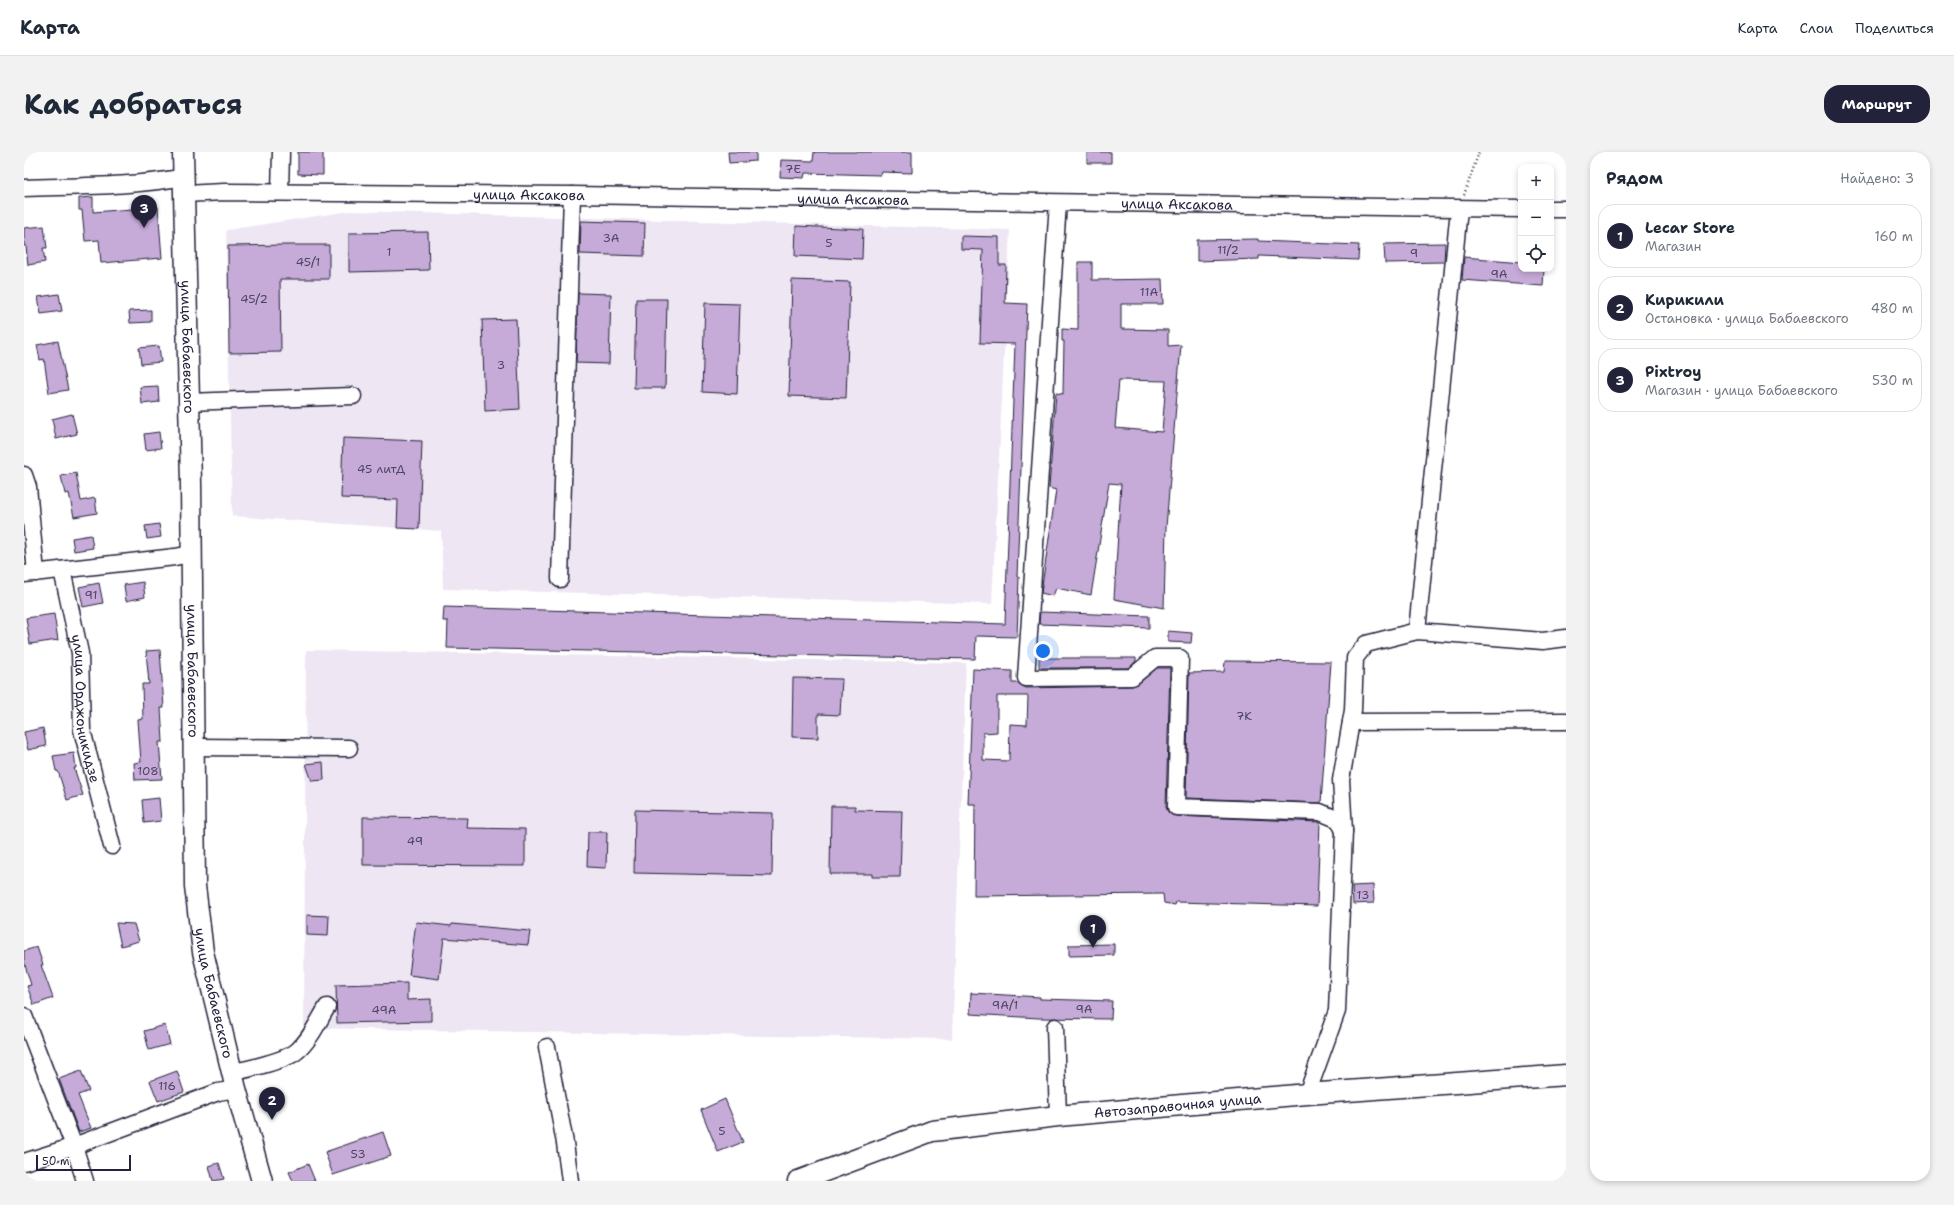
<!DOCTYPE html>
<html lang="ru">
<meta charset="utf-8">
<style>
body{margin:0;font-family:"Shantell Sans",sans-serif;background:#f2f2f3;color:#1f2937}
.controls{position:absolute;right:12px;top:12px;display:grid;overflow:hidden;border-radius:8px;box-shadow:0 2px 6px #0003}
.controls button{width:36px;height:36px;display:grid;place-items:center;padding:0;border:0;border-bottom:1px solid #e0e1e3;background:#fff;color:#1f2937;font:20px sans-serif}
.scale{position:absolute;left:12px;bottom:10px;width:95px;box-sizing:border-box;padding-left:4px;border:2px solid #22223b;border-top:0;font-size:11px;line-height:14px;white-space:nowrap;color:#22223b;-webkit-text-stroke:3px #fff;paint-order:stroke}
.you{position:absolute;left:1019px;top:499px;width:14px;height:14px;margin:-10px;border:3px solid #fff;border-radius:50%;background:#1a73e8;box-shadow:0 0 0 6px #1a73e833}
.badge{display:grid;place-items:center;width:26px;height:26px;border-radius:50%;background:#22223b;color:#fff;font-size:13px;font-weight:700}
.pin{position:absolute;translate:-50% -33px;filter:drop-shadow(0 1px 2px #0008)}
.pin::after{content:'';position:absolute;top:21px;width:14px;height:12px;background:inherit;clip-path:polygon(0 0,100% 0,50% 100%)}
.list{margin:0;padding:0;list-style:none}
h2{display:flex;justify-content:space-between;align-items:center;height:52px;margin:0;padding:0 16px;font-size:17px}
h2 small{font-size:13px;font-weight:400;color:#747a83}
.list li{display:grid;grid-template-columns:26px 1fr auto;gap:12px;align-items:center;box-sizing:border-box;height:64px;margin:0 8px 8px;padding:0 8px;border:1px solid #e0e1e3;border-radius:16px}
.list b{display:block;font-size:15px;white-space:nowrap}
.list p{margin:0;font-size:13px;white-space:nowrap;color:#747a83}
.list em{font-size:13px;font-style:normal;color:#747a83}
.icon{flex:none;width:22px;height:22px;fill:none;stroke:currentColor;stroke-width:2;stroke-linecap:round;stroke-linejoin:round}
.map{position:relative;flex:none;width:1542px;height:1029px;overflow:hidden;border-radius:16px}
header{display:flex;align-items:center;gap:24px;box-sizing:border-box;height:56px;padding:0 20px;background:#fff;border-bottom:1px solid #e0e1e3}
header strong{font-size:19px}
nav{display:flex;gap:22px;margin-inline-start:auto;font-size:14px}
.intro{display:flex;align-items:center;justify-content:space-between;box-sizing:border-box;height:96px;padding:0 24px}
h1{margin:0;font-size:28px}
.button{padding:10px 18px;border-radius:16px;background:#22223b;color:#fff;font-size:14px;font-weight:700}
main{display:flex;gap:24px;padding:0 24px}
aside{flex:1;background:#fff;border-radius:16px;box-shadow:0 2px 6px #0003}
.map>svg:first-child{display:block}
.built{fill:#eee6f3}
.building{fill:#c6abd8;stroke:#22223b;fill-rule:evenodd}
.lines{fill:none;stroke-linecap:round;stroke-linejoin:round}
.minor-casing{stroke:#22223b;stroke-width:19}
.major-casing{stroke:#22223b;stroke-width:23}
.path{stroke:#22223b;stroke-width:2.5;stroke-dasharray:1 3;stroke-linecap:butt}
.minor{stroke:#fff;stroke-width:16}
.major{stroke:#fff;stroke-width:20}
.labels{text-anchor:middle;stroke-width:3.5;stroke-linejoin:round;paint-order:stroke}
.number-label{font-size:12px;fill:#4b4462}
.street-label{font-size:14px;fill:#22223b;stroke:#fff}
</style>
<header>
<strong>Карта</strong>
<nav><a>Карта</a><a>Слои</a><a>Поделиться</a></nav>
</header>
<div class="intro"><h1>Как добраться</h1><a class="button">Маршрут</a></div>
<main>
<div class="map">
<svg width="1542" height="1029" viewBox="0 0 1542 1029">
<rect width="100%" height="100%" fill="#fff"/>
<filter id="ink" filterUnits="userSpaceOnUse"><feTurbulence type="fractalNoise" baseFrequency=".025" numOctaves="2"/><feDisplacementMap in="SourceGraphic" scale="8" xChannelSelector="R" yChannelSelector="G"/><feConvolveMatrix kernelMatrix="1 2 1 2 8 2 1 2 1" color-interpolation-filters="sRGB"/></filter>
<g filter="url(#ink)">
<path class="built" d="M326,59L986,78L968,452L419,437L417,379L208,364L202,78Z
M282,498L942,511L928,887L280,876Z"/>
<path class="building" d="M274,0H299V23L274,22Z
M704,0H732V9L705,11Z
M790,0H888V21L858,20L857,23L781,21L780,26L756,25L757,8L789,9Z
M1063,0H1087V11H1063Z
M69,45V60L134,55L138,106L77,111L75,88L61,89L58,58H55V46Z
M557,69L621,71L620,104L556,102Z
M20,74L23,96H19L21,110L4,113L2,94H0V76Z
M772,74L839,77L838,107L771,104Z
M404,80L405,118L325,120V81Z
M937,84L975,85V113H982L981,151L1003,152L993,425H995L993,485L952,484L951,507L423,496L424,469H419L420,455L981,472L991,192L956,191L959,98L937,97Z
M1234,87V89L1335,93L1334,108L1235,104V107L1173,109V88Z
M1421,91L1420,110L1361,111L1360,92Z
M263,93H305V127H256L257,200L205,201L204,94Z
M1440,105L1497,110V117H1520L1519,134L1438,128Z
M1054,110H1068V128L1138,127L1139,152H1097V177L1144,178V194L1157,193L1142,375L1140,456L1090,447L1097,332L1085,331L1067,443L1032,436L1029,444L1017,441L1032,338L1025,336L1032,241L1039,242L1040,189H1038V177L1054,178ZM1095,228L1142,229L1138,280L1091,276Z
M768,128L826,130L822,246L765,244Z
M554,141L587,142L585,212L552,211Z
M35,142L38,159L17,162L14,145Z
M612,147H643L641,236H610Z
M681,151L716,152L713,242L678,240Z
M127,158V170L106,171L105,159Z
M492,167L496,257L461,259L458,168Z
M34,189L44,238L25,241L20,207L16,208L13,193Z
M135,194L137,210L117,212L115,196Z
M134,234L135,250L118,252L116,235Z
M48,262L53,282L32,287L28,267Z
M135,280L137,296L122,298L120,282Z
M319,286L398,289L395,377L373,376L374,348L317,346Z
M52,321L57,349L71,346L73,361L50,365L45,341L41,342L37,324Z
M135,372L137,385L123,387L121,374Z
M67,383L69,396L50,399L48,386Z
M119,430L121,445L102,449L100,433Z
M75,431L79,451L59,455L55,435Z
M1016,460L1125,464V476L1015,472Z
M30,462L34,488L6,492L2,466Z
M1144,479L1168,481L1167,491L1144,490Z
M136,498L140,556H137L139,590H135L138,627L111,628L110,611L117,610L114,568L119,567L118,532H125L122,499Z
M1015,506H1112V509L1105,516H1015Z
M1201,509L1307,510L1297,651L1162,646L1165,521L1200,520Z
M1133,516H1146L1142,655L1144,660L1152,664L1296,670L1293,754L1152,750L1151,753L1140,751L1139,742L950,744L951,652H944L949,517L988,519V531H994L1002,536L1108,534L1114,532ZM973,544H1004L1003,573L986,572L985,609L959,608V581L973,580Z
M769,526L818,527L816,563L794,562V586L768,585Z
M19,576L22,594L4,598L0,580Z
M50,601L52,616H50L59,643L43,648L34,619H32L29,604Z
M299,610L300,628L288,629L282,612Z
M135,646L137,669L120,671L118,648Z
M807,654H831V658L878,659L876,725H848V722H806Z
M611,658L749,661L748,724L610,721Z
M339,665L444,666L443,676L501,677V714L339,713Z
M564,680H583L582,716L563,715Z
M1349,733L1350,751L1329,752L1328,734Z
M283,763L305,764L304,784L283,783Z
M392,770L427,774L428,772L506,779L504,793L420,786L415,827L385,823Z
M92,771L110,772L115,789L97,794Z
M1090,792V803L1045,804V793Z
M13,795L19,813H17L29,846L10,853L3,834L7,833L0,810V799Z
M383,831V848L407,847V869L313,871L312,833Z
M947,841L1016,845V847L1088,849L1087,867L1015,866L946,862Z
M141,873L146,892L125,898L120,879Z
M57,919L65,939L54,943L67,976L55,980L35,927Z
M153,919L160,940L134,949L126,929Z
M701,947L719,990L694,1000L677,958Z
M359,980L367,1004L309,1023L301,1000Z
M195,1011L200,1027L189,1029L185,1014Z
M284,1012L291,1029H269L265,1020Z"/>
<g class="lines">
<g class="minor-casing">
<g id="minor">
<path d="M0,36C53,34 108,35 160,25"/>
<path d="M256,40L257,0"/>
<path id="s1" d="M160,42L200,40L548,43L1497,57"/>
<path d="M1034,51L1002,526L1108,525L1131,506H1156L1152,655L1296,660L1315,668L1320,679"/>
<path d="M1527,57H1542"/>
<path d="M165,250L329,244"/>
<path d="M0,323L4,335L12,421"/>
<path id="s2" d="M38,418L56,501L58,578L88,694"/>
<path d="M0,422L151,405L167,402"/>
<path d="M536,427L548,43"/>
<path d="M1393,479L1435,57"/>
<path d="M1327,570L1542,569"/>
<path d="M169,595L325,596"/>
<path d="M0,864L50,994L61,1029"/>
<path d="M1031,875L1034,964"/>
<path d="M523,895L541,991L546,1029"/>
<path d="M208,920C222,918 263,908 273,899C286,888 294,870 303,855"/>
<path d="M1283,942L1313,859L1320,679L1317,628L1329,558L1331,506L1342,492L1393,479L1519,489L1542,486"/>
<path d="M0,1010L50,994L194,940L212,937"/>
</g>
</g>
<g class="major-casing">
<g id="major">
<path id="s3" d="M159,0L167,331L171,734L179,800L212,937L238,1029"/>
<path id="s4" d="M774,1029L908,979L1034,964L1283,942L1542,923"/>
</g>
</g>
<path class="path" d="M1440,43L1455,0"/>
<use href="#minor" class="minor"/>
<use href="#major" class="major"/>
</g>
</g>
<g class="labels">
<g class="number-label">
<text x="769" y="21">7Е</text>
<text x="587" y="90">3А</text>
<text x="805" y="95">5</text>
<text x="1204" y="102">11/2</text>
<text x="365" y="104">1</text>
<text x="1390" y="105">9</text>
<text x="284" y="114">45/1</text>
<text x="1475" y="126">9А</text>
<text x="1125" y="144">11А</text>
<text x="230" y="151">45/2</text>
<text x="477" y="217">3</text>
<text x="357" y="321">45 литД</text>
<text x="67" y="447">91</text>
<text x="1220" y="568">7К</text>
<text x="124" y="623">108</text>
<text x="391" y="693">49</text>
<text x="1339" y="747">13</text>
<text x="981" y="857">9А/1</text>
<text x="1060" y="861">9А</text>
<text x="360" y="862">49А</text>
<text x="143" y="938">116</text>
<text x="698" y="983">5</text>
<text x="334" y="1006">53</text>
</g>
<g class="street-label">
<text dy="5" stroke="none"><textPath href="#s1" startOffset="345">улица Аксакова</textPath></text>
<text dy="5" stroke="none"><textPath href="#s1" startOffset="669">улица Аксакова</textPath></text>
<text dy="5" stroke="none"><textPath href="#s1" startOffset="993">улица Аксакова</textPath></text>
<text dy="5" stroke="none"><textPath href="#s3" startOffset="195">улица Бабаевского</textPath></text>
<text dy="5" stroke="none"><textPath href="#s3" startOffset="519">улица Бабаевского</textPath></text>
<text dy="5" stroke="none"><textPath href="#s2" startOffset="141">улица Орджоникидзе</textPath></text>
<text dy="5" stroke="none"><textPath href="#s3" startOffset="843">улица Бабаевского</textPath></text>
<text dy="5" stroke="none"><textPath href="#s4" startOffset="390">Автозаправочная улица</textPath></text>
</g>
</g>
</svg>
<div class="controls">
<button>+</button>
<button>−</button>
<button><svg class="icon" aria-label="locate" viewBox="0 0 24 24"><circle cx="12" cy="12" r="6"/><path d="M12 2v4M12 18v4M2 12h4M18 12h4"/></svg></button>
</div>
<div class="scale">50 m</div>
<div class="you"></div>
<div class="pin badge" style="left:1069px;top:796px">1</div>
<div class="pin badge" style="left:248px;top:968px">2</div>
<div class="pin badge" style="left:120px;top:76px">3</div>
</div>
<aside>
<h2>Рядом<small>Найдено: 3</small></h2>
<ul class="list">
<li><span class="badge">1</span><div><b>Lecar Store</b><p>Магазин</p></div><em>160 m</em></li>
<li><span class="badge">2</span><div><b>Кирикили</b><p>Остановка · улица Бабаевского</p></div><em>480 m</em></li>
<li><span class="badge">3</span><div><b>Pixtroy</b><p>Магазин · улица Бабаевского</p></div><em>530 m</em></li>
</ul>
</aside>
</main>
